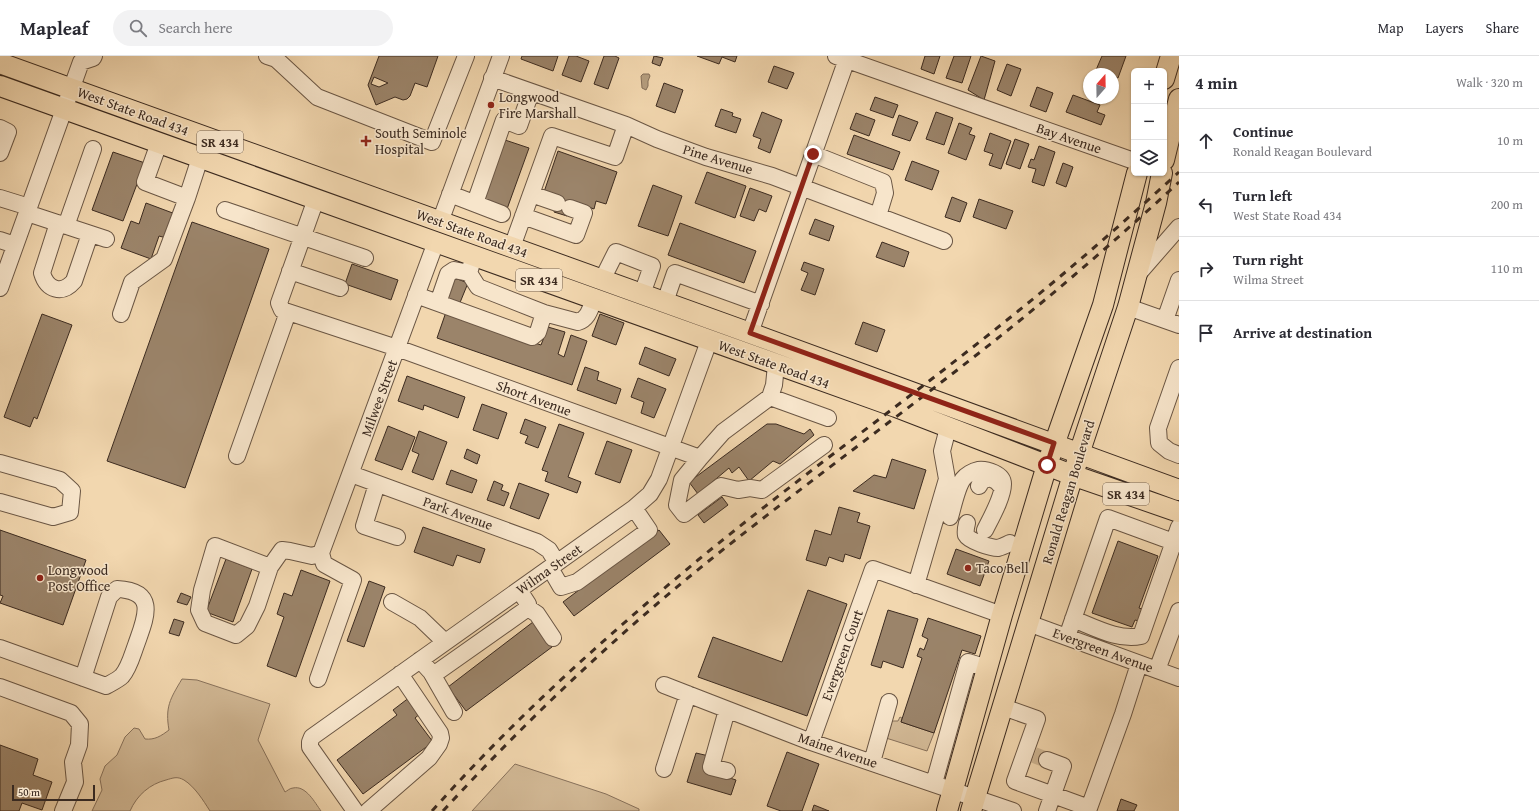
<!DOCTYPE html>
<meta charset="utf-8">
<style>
body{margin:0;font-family:"Gentium Book Plus",serif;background:#f2f2f3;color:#2b2b33}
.controls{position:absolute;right:12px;top:12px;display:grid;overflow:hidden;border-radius:6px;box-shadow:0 1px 3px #0004}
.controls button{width:36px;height:36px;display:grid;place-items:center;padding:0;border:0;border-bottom:1px solid #e1e1e2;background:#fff;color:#2b2b33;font:20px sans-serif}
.compass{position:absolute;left:1083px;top:12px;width:36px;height:36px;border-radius:50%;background:#fff;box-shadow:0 1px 3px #0004;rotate:20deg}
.scale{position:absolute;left:12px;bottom:10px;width:83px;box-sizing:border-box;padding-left:4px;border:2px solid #3c2b20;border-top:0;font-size:11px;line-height:14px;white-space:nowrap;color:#3c2b20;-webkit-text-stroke:3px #f7e5cb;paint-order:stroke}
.stop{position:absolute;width:12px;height:12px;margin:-9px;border:3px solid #8f2418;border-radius:50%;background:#fff}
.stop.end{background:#8f2418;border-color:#fff;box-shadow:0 1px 4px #0008}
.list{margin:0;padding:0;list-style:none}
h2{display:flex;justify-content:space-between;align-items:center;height:52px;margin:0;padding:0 16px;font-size:17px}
h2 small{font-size:13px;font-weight:400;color:#7c7c81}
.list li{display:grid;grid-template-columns:26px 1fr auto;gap:12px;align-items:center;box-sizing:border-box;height:64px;padding:0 16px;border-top:1px solid #e1e1e2}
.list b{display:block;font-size:15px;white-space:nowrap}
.list p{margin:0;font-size:13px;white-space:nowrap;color:#7c7c81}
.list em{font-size:13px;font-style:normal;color:#7c7c81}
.icon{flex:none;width:22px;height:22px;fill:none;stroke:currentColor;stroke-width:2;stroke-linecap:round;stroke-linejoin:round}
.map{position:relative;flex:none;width:1179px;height:755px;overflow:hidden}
header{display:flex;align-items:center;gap:24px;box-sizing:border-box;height:56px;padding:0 20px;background:#fff;border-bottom:1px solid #e1e1e2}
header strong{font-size:19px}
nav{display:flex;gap:22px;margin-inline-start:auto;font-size:14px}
.search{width:280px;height:36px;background:#f2f2f3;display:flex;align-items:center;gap:10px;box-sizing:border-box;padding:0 14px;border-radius:22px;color:#7c7c81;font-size:15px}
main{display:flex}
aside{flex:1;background:#fff}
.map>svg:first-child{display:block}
.green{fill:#d3ba97;stroke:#88725c}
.water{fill:#b49d7e;stroke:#846f58}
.building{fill:#9b846a;stroke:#3c2b20;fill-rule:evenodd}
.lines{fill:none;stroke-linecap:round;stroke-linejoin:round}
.minor-tunnel{stroke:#ceb592;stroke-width:16;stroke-dasharray:16 8;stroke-linecap:butt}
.minor-casing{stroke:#6a5644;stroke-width:18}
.major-casing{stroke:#3c2b20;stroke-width:22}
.minor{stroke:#f7e5cb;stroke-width:16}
.major{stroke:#f2d7af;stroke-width:20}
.rail{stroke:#3c2b20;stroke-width:3;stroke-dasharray:7 7;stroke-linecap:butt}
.route{stroke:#8f2418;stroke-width:5}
.poi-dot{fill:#8f2418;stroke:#f7e5cb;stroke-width:1.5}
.labels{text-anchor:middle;stroke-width:3;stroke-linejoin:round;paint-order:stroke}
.shield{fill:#f7e5cb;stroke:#746353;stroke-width:1}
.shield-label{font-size:13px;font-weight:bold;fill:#3c2b20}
.poi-label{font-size:14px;fill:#3c2b20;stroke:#f7e5cb;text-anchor:start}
.street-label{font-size:14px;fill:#3c2b20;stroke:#f7e5cb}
</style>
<header>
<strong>Mapleaf</strong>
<div class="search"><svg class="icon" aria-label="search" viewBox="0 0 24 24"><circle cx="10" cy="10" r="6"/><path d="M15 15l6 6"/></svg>Search here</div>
<nav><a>Map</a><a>Layers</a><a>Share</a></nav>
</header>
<main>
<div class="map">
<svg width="1179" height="755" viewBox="0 0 1179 755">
<rect width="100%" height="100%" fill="#f2d7af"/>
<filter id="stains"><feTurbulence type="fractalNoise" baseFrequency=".005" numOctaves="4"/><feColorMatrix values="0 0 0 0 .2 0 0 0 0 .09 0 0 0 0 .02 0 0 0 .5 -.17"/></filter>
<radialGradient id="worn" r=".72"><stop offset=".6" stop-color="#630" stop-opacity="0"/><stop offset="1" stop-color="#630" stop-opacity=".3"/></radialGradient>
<path class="green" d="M182,623L197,624L270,648L258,684L285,736C287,735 290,732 293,732C306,729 315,747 321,755H210C203,744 195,731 184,724C177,720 173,722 166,724C150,728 137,739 130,755H92L102,734L100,723L105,710L117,699L125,681L134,672L139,673L145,683C155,684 161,680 169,674C165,651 170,643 182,623Z
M900,661L902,662L901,666L934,677L927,695L886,682L890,665H898Z
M515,708L606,738L639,753V755H472Z"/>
<path class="water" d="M643,18H649L650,20L648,25V30L646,34L642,32L641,20Z"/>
<path class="building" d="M379,0H438L427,31L415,27L410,40L407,43L403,44L395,41L376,49L368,29ZM374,21L388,27L379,31L371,28Z
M522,0H558L553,15L521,3Z
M569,0H576L589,5L581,26L562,19Z
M604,0H615L619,2L608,33L594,28Z
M654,0L663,2L660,10L652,7Z
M697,0H737L735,6L722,1L719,8Z
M925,0H940L934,18L921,13Z
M954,0H971L962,27L946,22Z
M981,0L995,5L984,44L968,34Z
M1102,0H1126L1118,22L1113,21V18H1106L1096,14Z
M1007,8L1021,13L1011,40L997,34Z
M774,10L794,17L787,33L768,26Z
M664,27L683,34L675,57L656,50Z
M1037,31L1053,37L1046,56L1030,50Z
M1073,39L1100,49L1097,56L1105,59L1101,69L1066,56Z
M875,41L898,49L893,62L870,54Z
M721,53L733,57L732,60L741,63L736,77L715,70Z
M762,56L782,64L770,97L758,92L761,83L753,80Z
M936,56L953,62L944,89L926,83Z
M856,57L875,64L869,80L850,73Z
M899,59L918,66L910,85L892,79Z
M959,67L972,72L969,78L975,80L966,104L948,97Z
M990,77L1011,85L1001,113L989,109L993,98L984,95Z
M854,79L900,96L893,114L847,98Z
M502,83L529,92L507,153L480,143Z
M1015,83L1029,88L1020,113L1006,108Z
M1039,90L1055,96L1044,130L1032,126L1036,113L1028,111L1031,103L1034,104Z
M558,95L617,116L606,148L596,145L594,153L572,145L567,160L554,156L559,141L544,136Z
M113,96L145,107L123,165L92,154Z
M912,105L939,115L932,134L905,124Z
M1063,107L1073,111L1066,131L1056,127Z
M707,116L746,130L735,162L695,147Z
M653,129L682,140L668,180L638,170Z
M750,132L772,140L766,156L759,153L754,165L740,160Z
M952,141L967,147L960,166L945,161Z
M979,143L1013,155L1006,173L973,161Z
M146,147L178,159L170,183L159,180L151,203L121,192L131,165L139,168Z
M815,163L834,170L829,185L809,178Z
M192,166L269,193L185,432L107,405Z
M680,167L756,195L744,227L668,199Z
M882,186L909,196L904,211L876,201Z
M804,206L824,213L815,239L801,234L808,217L801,214Z
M352,208L398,224L391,244L345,228Z
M452,221L468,227L459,249L444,244Z
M446,256L541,289L548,271L565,276L558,298L564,301L571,279L587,285L572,329L437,282Z
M42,258L72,269L37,363L34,361L30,371L4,361Z
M600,258L624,267L616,289L592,280Z
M863,266L885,274L877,296L855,288Z
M645,291L676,303L669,320L639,308Z
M585,311L599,316L597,324L621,333L616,348L577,334Z
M407,320L465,341L458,362L424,349L423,354L398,345Z
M638,322L666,333L654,362L641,357L644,346L631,341Z
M482,348L507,357L498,383L473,374Z
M525,363L546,371L538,392L525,387L528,380L520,377Z
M559,368L584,377L568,421L581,426L577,437L545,425L548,416L542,414Z
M767,368H776L804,378L810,373L814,379L780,408L773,405L749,425L739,411L732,417L729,412L698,438L689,426Z
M388,370L415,381L402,414L375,404Z
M419,375L447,386L433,424L412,416L419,398L412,395Z
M607,385L632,394L620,427L595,418Z
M467,393L480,399L477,408L464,402Z
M892,403L926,414L914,453L853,435L874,419L886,422Z
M451,414L477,424L472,437L446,428Z
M494,425L503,429L501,434L509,437L504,450L487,444Z
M519,427L549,438L539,463L510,452Z
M722,441L728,449L704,467L698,459Z
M839,451L860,457L857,466L870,470L860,503L845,498L843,506L829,501L826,510L806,504L815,474L831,479Z
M423,471L485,493L480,507L457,499L453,510L414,496Z
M0,474L86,504L63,569L0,547L3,540L0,539Z
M659,474L670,488L574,560L563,546Z
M1118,485L1158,500L1139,552L1147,555L1143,566L1135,564L1132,571L1092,557Z
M956,493L989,505L980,530L947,518Z
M226,503L252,513L233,566L206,556Z
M301,514L330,525L296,621L267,610L284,561L277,558L284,537L292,540Z
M369,525L385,531L364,591L347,585Z
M808,534L847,548L807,660L698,621L713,581L782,606Z
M181,537L191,541L187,549L177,546Z
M888,554L918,563L903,612L883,605L881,612L871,609Z
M928,562L981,580L975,598L962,594L934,677L901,666L922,602L917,600L920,592L924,594L928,583L922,580Z
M174,563L184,566L179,580L169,577Z
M533,566L552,591L466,655L448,631Z
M410,641L421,657L415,662L433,686L363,738L337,704L397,659L393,654Z
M0,689L38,703L33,719L52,726L42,754L22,747L19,755H0Z
M787,696L819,708L802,755H781L767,750Z
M696,697L709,700L705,714L736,724L731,739L687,726Z
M1121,743L1137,749L1134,755H1117Z
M814,749L829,755H812Z"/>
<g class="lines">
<path class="minor-tunnel" d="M1034,699L1047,704"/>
<g class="minor-casing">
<path id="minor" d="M267,0L276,3L317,41L432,86L466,0
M836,0L1134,105
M81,6L93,2L94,0
M492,22L626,69L657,83L706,101L772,120L944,185
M0,72L8,76L0,97
M159,87L145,126L187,142L200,102
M813,98L883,126L885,137L878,160
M450,138L502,158
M531,138L557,147
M0,142L29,151
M316,143L279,247L282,254L397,292L700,402L723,376L770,341L828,362
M475,147L504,64L519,70L531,36
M225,154L365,202
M27,157L106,183
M523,160L576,179L584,157L570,152
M440,166L501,0
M58,167L42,217C47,234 62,239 74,225L90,178
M66,170L93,93
M0,184L15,189
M512,191L552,80L615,101L626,69
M474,200L469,217L478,231L483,233L544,257L578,266C588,263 590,253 594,244
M290,215L340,232
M1138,218L1179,171
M602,224L616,196L652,210L642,238
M0,232L81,6
M416,239L532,281L538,276L544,257
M665,246L675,217L761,248
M438,247L448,218L454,214L469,217
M1128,251L1179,269
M121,258L132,226L164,203L187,142
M1165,264L1179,224
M750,277L848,0
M1179,312L1158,372L1159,387L1169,395L1179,399
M770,341L774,329L776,309
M237,400L288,256
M700,402L682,424L677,449L684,458L721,430L738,434L750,432L762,434L824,389
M0,407L60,424L72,435L70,456L53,461L0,446
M351,418L537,486L549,494L557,507
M377,428L364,470L397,481
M979,430L981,426C988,421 995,422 1000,429
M950,461C953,451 957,431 963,423C966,419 973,415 978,414C987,413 1003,418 1003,428C1003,441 991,462 985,474
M967,467C966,471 965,475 966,479C969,485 991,492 998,492C1002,491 1006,489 1010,487
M321,497L436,186
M270,511L215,490L202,534L199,554L205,567L236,579L247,570L257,550L270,511L282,494L290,495L312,500L321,497
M550,512L561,531L577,526L649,474L634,452
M916,529L947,423L942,395L948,372
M392,546L420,562L445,586
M528,552L537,558L553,582
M1073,563C1094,571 1118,585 1141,580L1179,471
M1028,567L1179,622
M1067,581L1108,462L1179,488
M0,592L106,630C111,627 118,624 122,620C129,612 132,600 136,589C145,563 159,535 117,533L109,541L83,622
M420,604L431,616L436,617L528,552V548L519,534
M1157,614L1179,555
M431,616L454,656
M318,623L353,524L324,508L321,497
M664,629L811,686L1013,755
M0,631L71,657L80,668L79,689L73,706L75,726L63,755
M1003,651L1037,663L1015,725L1089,752L1123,658L1139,608
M727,654L711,711L727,715
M811,686L873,513L1002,559
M872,706L889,646
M664,713L688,638
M934,727L968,606L988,612
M355,755L310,691V686L312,681L634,452L650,438L659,423L709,285
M368,755L429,702L439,688L441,682L440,677L400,618
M1047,755L1063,710L1047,704"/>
</g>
<g class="major-casing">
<path id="major" d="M0,7L750,277L1179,434
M1164,23L1171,0
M0,30L896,351L1072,419L1179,456
M1164,104L1179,43
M947,755L1002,559L1047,409L1103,249L1137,117
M971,755L1083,386L1128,251L1156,147L1162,117"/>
</g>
<use href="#minor" class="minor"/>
<use href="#major" class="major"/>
<path class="rail" d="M432,755C513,664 604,582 698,504C799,421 905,346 1007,264C1066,217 1123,167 1179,116
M443,755C524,667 611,584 705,508C806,427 912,351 1013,270C1070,224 1125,176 1179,126"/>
</g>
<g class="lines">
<path class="route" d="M813,98L750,277L1054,387L1047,409"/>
</g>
<g class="poi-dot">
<circle cx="491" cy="49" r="4"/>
<path d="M364 79h4v4h4v4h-4v4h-4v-4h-4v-4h4z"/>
<circle cx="968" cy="512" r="4"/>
<circle cx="40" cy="522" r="4"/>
</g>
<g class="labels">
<g class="shield">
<rect x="197" y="75" width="46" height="22" rx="3"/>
<rect x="516" y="213" width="46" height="22" rx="3"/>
<rect x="1103" y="427" width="46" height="22" rx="3"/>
</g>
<g class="shield-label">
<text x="220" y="91">SR 434</text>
<text x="539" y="229">SR 434</text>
<text x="1126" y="443">SR 434</text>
</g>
<g class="poi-label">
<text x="499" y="46">Longwood<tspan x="499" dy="16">Fire Marshall</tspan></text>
<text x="375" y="82">South Seminole<tspan x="375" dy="16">Hospital</tspan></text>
<text x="976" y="517">Taco Bell</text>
<text x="48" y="519">Longwood<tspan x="48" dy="16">Post Office</tspan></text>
</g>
<g class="street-label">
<text transform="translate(133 55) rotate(20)" y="5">West State Road 434</text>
<text transform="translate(1069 82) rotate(19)" y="5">Bay Avenue</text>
<text transform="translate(718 103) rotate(17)" y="5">Pine Avenue</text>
<text transform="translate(472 177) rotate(20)" y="5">West State Road 434</text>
<text transform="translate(774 308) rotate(20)" y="5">West State Road 434</text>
<text transform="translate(379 342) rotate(-70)" y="5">Milwee Street</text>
<text transform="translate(534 342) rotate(20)" y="5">Short Avenue</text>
<text transform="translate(1068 436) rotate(-73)" y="5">Ronald Reagan Boulevard</text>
<text transform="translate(458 457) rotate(20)" y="5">Park Avenue</text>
<text transform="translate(549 513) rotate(-35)" y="5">Wilma Street</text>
<text transform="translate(1103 594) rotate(20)" y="5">Evergreen Avenue</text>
<text transform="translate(842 599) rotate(-70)" y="5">Evergreen Court</text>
<text transform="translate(838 694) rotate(19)" y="5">Maine Avenue</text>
</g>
</g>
<rect width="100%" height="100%" filter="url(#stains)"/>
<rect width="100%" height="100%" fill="url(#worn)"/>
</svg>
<div class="controls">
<button>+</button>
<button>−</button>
<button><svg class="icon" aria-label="layers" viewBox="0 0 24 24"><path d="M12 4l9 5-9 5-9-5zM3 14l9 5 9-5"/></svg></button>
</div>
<svg class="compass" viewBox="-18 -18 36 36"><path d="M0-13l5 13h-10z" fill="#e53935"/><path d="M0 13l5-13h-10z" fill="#7c7c81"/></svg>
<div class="scale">50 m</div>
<div class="stop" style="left:1047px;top:409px"></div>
<div class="stop end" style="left:813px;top:98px"></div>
</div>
<aside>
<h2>4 min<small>Walk · 320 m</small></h2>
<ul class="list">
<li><svg class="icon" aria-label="ahead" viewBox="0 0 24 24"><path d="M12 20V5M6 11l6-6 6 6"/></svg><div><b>Continue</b><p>Ronald Reagan Boulevard</p></div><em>10 m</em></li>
<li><svg class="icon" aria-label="left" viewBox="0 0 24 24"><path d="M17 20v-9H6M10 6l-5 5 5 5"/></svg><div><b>Turn left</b><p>West State Road 434</p></div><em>200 m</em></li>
<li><svg class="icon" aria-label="right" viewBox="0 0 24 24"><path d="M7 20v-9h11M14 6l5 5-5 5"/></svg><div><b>Turn right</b><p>Wilma Street</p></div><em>110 m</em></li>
<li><svg class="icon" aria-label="arrive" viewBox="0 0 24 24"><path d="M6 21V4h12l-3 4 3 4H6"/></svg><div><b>Arrive at destination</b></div></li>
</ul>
</aside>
</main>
